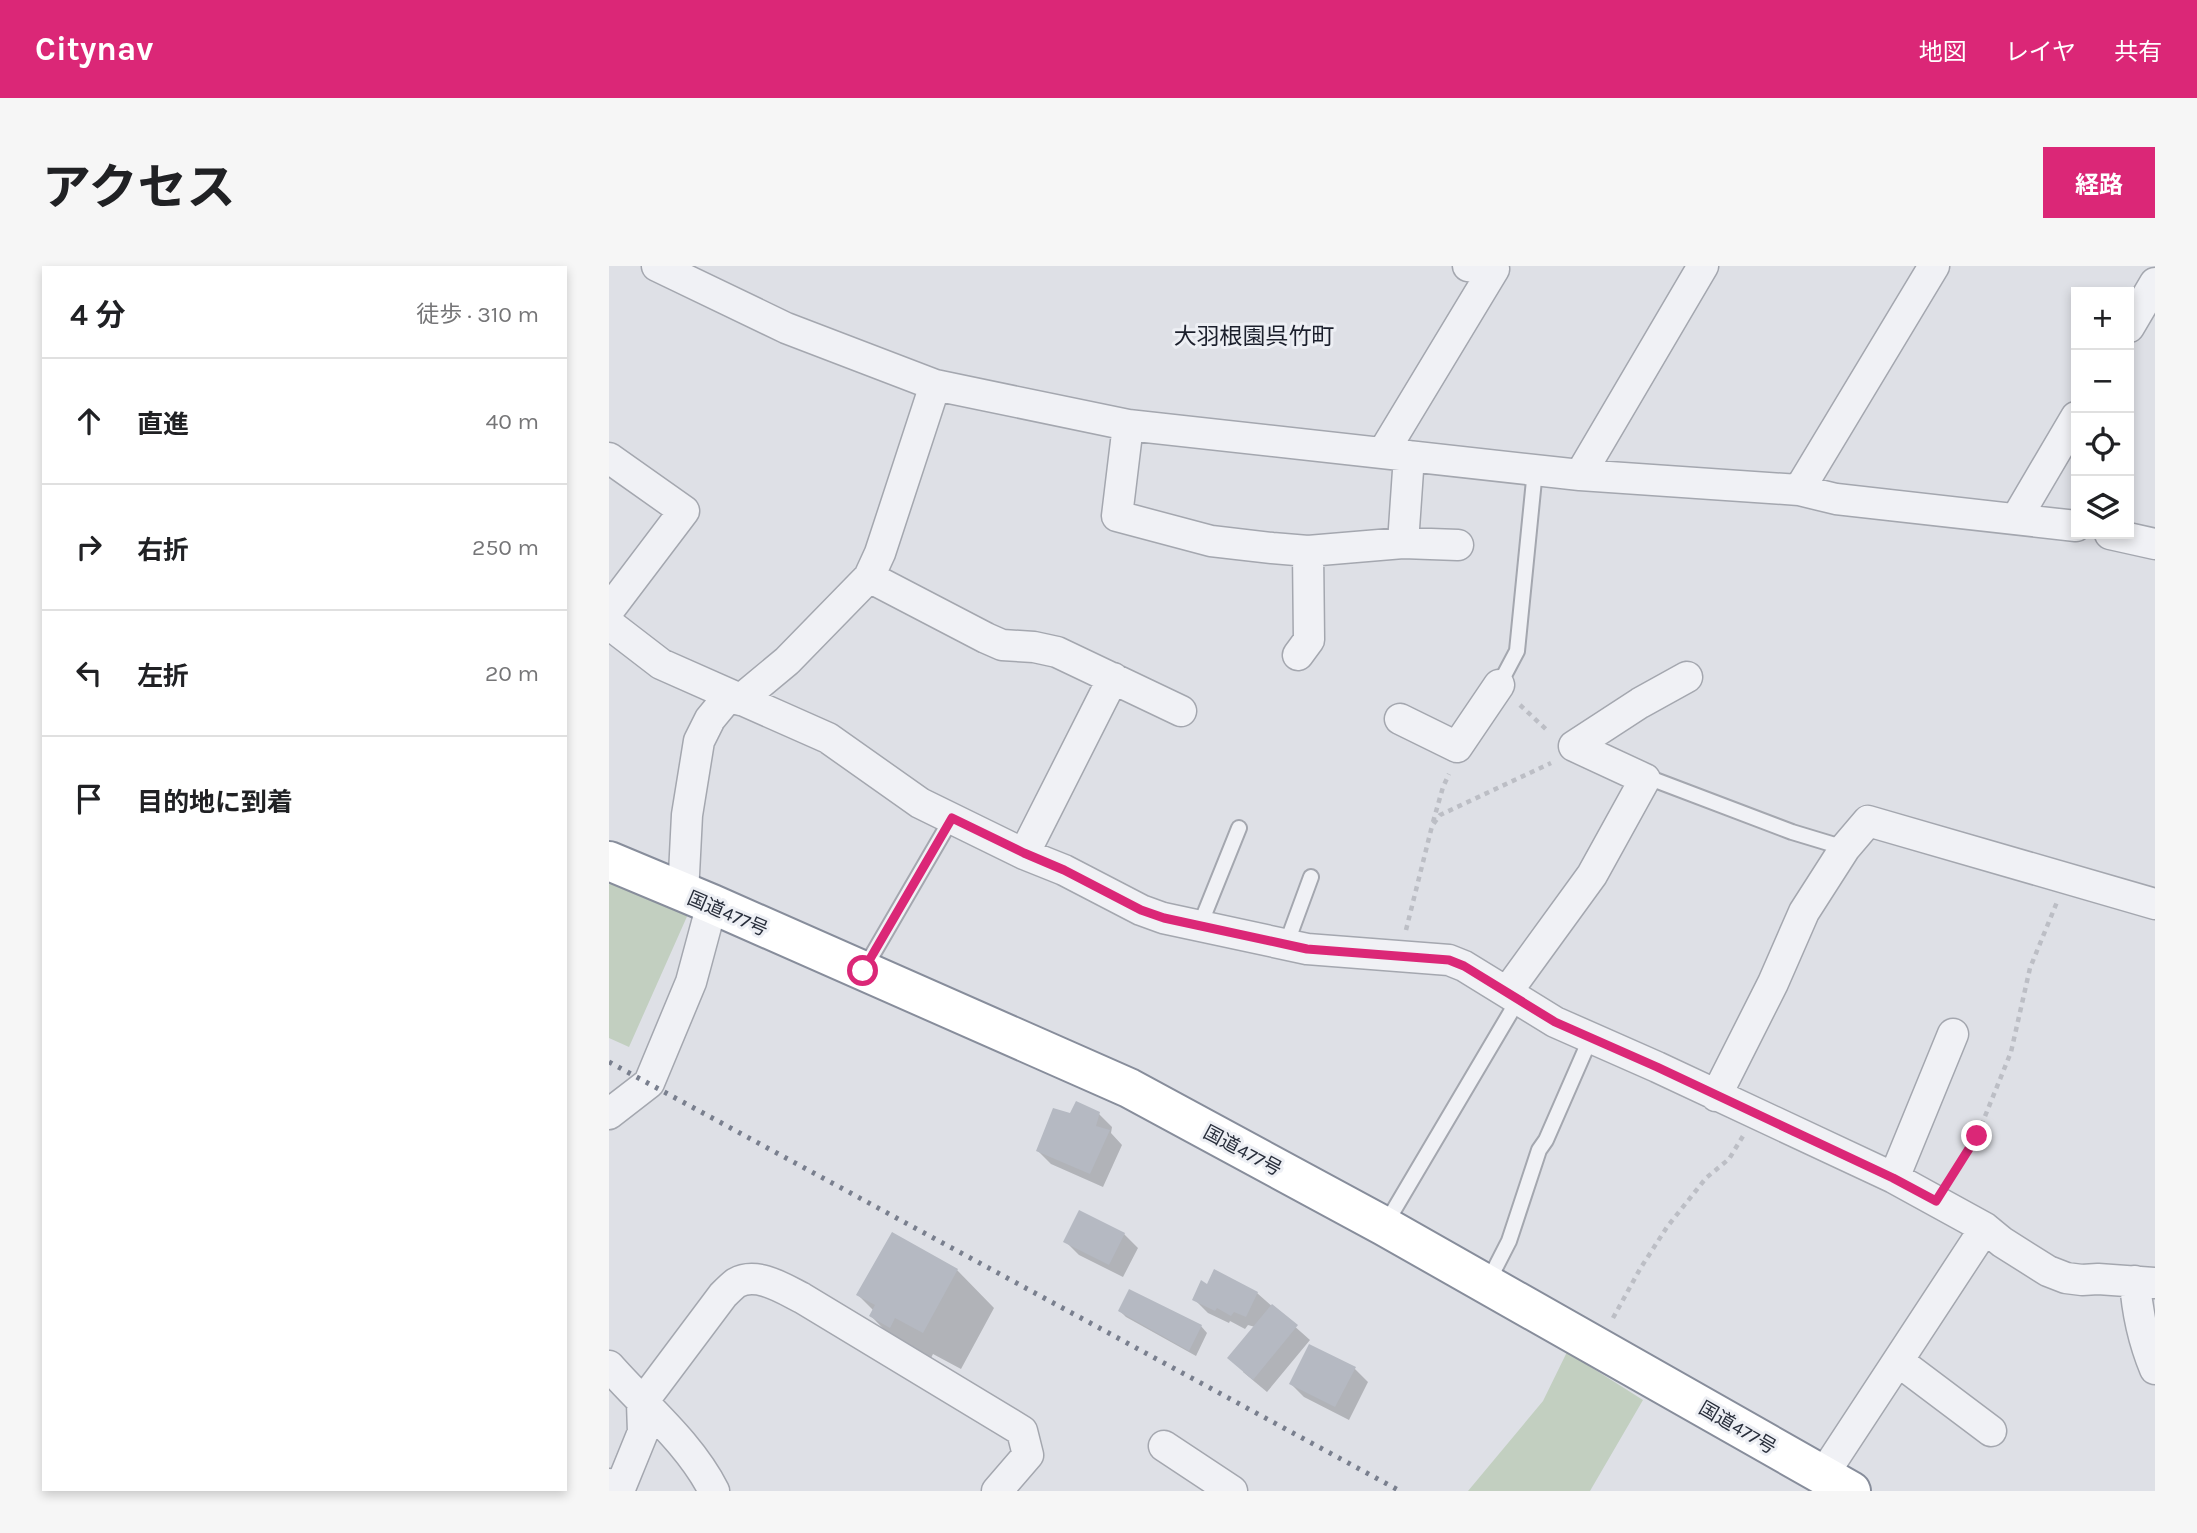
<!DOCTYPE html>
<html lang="ja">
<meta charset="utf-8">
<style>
body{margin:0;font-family:Karla,"Noto Sans JP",sans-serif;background:#f6f6f6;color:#202124}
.controls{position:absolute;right:21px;top:21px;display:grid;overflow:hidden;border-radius:0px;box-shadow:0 4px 10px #0003}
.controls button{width:63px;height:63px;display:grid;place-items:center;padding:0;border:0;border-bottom:2px solid #e0e0e0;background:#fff;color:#202124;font:35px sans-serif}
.stop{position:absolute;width:21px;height:21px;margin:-16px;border:5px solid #db2777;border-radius:50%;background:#fff}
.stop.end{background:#db2777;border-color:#fff;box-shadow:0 2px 7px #0008}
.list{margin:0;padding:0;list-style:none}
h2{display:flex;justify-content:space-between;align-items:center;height:91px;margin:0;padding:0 28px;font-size:30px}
h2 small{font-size:23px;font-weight:400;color:#757577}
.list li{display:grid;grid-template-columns:46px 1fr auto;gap:21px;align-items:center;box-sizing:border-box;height:126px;padding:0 28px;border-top:2px solid #e0e0e0}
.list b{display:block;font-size:26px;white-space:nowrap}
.list em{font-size:23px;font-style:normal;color:#757577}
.icon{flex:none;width:38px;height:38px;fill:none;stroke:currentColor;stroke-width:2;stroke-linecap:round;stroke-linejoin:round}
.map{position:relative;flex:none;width:1546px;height:1225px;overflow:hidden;border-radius:0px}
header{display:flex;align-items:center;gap:42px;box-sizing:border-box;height:98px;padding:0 35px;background:#db2777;color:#fff}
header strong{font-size:33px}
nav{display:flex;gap:38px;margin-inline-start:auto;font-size:24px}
.intro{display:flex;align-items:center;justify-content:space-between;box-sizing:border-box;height:168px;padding:0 42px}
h1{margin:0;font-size:49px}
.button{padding:18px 32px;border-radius:0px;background:#db2777;color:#fff;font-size:24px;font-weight:700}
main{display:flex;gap:42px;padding:0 42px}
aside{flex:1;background:#fff;border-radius:0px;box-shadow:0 4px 10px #0003}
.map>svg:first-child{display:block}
.green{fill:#c2cfc0}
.shadow{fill:#0003}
.building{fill:#b5b9c2}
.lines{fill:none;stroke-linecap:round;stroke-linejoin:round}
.service-casing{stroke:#a4a7af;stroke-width:18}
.minor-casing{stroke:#a4a7af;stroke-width:33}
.trunk-casing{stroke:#878d9b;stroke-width:42}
.path{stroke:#bcbec5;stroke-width:4.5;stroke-dasharray:5 5;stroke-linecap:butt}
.service{stroke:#f0f1f5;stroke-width:14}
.minor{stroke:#f0f1f5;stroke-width:30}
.trunk{stroke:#fff;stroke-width:38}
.rail{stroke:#797f8e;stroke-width:5;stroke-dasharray:3.5 7;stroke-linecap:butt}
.route{stroke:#db2777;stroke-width:9}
.labels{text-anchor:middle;stroke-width:6;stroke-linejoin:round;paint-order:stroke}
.street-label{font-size:19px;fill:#282e3b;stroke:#edeff4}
.quarter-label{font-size:23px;fill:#1b1f2c;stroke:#edeff4}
</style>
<header>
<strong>Citynav</strong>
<nav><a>地図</a><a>レイヤ</a><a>共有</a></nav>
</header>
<div class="intro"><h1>アクセス</h1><a class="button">経路</a></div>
<main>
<aside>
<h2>4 分<small>徒歩 · 310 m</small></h2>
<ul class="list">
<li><svg class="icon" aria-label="ahead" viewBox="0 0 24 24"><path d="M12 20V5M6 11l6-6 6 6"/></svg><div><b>直進</b></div><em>40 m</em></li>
<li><svg class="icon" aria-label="right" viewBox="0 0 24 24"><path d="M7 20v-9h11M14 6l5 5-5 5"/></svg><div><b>右折</b></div><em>250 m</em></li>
<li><svg class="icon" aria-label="left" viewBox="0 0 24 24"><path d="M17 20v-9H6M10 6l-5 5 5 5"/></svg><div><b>左折</b></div><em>20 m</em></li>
<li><svg class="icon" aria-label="arrive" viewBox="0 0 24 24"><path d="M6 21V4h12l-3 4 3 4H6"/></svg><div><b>目的地に到着</b></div></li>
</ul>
</aside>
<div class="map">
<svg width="1546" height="1225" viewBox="0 0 1546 1225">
<rect width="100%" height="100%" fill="#dee0e6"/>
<path class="green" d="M0,611L80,646L20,781L0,772Z
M958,1086L1034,1134L981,1225H859L934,1135Z"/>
<path class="shadow" d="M490,848L503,861L502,867L513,879L494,921L442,898L429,885L462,849Z
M515,968L529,982L514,1011L470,989L456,975Z
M348,1004L385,1042L352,1103L324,1088L319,1098L299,1088L262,1050L265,1045L249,1029Z
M599,1020L648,1027L701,1074L658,1126L634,1106L646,1061L639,1059L636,1063L621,1055L620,1057L599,1047L585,1033Z
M511,1045L592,1060L598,1067L587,1090L517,1051Z
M745,1102L759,1116L740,1154L695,1131L682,1118Z"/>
<path class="building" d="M467,835L491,846L487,860L501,864L481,908L427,885L444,842L461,847Z
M470,944L516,967L500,999L454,976Z
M283,966L349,1003L314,1067L286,1052L281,1062L260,1050L266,1039L247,1029Z
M605,1003L649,1026L637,1051L625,1046L622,1050L608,1042L606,1045L583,1034L592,1014L598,1018Z
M520,1023L593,1059L580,1085L509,1045Z
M663,1038L689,1059L644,1114L618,1092Z
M700,1078L747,1101L726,1141L680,1118Z"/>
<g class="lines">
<g class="service-casing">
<path id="service" d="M890,419L908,385L926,204
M1036,513L1046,514L1183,566L1236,582
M591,659L630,562
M677,679L702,611
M254,705L343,552
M776,959L909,734
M878,1018L900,975L930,884L937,874L982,771"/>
</g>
<g class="minor-casing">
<path id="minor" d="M48,0L177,62L326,119L519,159L971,209L1190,224L1227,233L1467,260
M1520,61L1546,17
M519,159L508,250L602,275L663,282L699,285L794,277L800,190
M775,185L885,3L859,0
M971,209L1094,0
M1190,224L1325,0
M1407,253L1467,151
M1501,268L1546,278
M794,277L849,279
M260,311L377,372L393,379L425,381L448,386L572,445
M0,344L75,245L0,192
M0,358L52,398L219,472L311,537L415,588L455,604L532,644L554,652L698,683L840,694L855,700L946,756L1048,801L1285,912L1376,962L1393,976L1439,1005L1457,1012L1473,1014L1489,1013L1546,1017
M689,389L700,374L699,285
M131,434L178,395L260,311L271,287L326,119
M791,453L848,481L890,419
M965,480L1031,437L1078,411
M415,588L504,412
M74,628L78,549L90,475L101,453L120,430
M898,726L983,609L1036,513L965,480
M1107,830L1164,717L1195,646L1236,582L1259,555L1546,638
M0,848L40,817L82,716L103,638
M1285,912L1344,768
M1526,1015C1528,1046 1534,1074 1546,1103
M1289,1095L1382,1165
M0,1100C36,1141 80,1176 105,1225
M555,1180L623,1225
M1214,1209L1376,962
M0,1218L12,1220L34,1166L33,1137L114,1029C118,1025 123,1020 127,1017C148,1005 175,1023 193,1032L413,1165L419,1189L388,1225"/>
</g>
<g class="trunk-casing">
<path id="trunk" d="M0,595L103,638L520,822L775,960L1242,1225"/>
</g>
<path class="path" d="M911,439L940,466
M824,556L834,521L840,508
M797,664L823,560L831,549L942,497
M1342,911L1368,870L1402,786L1421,702L1448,636
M1004,1052L1031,1003L1058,961L1097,912L1120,893L1134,870"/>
<use href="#service" class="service"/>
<use href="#minor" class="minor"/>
<use href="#trunk" class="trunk"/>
<path class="rail" d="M0,796L791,1225"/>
</g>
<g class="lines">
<path class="route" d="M254,705L343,552L415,587L455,604L532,644L555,652L698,683L840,694L855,700L946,756L1048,801L1284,912L1327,935L1368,870"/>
</g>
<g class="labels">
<g class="street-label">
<text transform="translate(119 647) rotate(23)" y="7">国道477号</text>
<text transform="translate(634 884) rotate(28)" y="7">国道477号</text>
<text transform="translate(1129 1161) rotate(30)" y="7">国道477号</text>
</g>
<g class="quarter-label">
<text x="645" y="78">大羽根園呉竹町</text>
</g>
</g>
</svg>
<div class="controls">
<button>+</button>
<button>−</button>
<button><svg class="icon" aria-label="locate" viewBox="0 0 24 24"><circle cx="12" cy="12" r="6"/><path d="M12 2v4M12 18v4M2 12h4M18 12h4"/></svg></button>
<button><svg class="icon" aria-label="layers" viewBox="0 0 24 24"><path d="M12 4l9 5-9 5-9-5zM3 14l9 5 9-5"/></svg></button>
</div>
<div class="stop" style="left:254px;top:705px"></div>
<div class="stop end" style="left:1368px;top:870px"></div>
</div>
</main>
